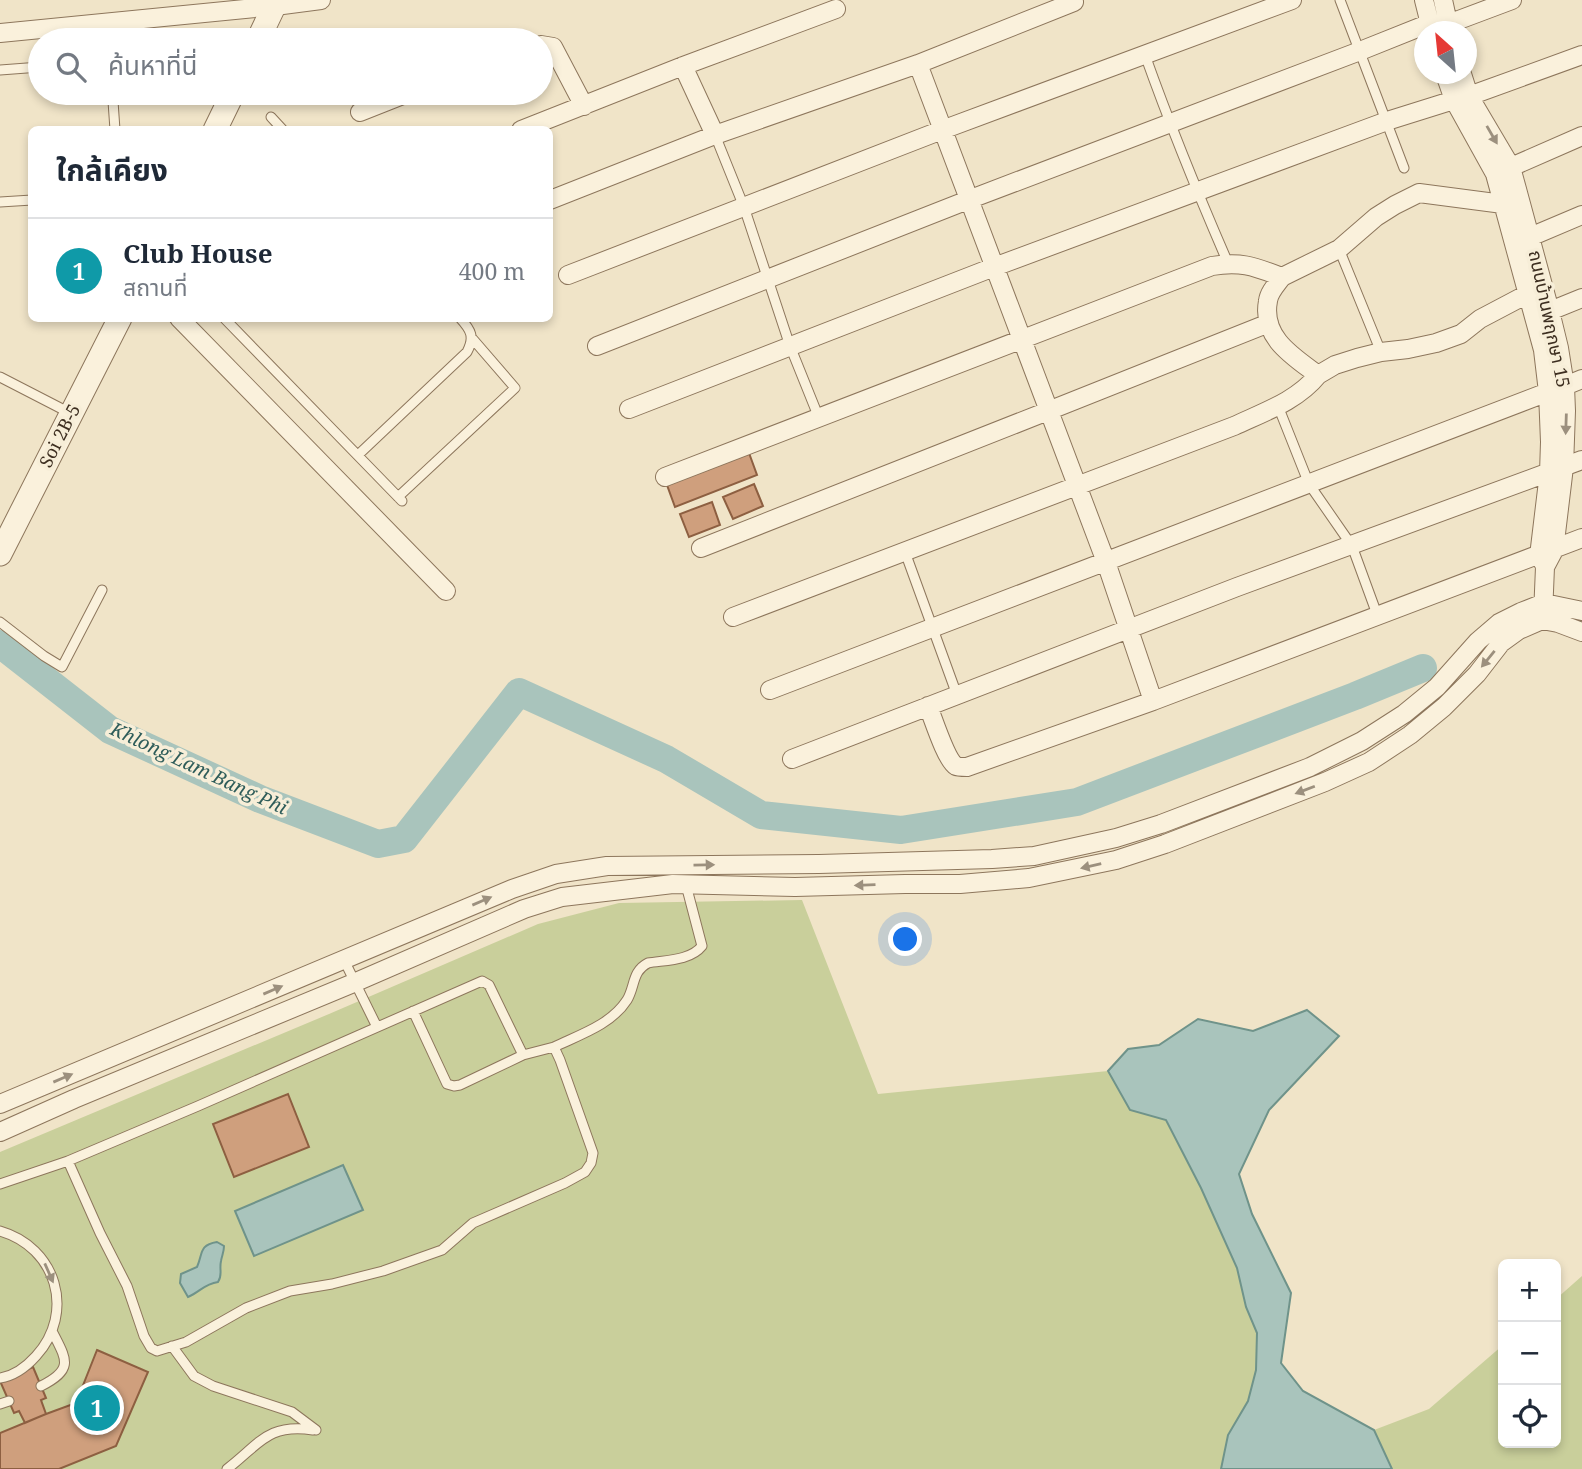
<!DOCTYPE html>
<html lang="th">
<meta charset="utf-8">
<style>
body{margin:0;font-family:"Noto Serif","Noto Sans Thai",serif;background:#f2f2f3;color:#1f2937}
.controls{position:absolute;right:21px;bottom:21px;display:grid;overflow:hidden;border-radius:10px;box-shadow:0 4px 10px #0003}
.controls button{width:63px;height:63px;display:grid;place-items:center;padding:0;border:0;border-bottom:2px solid #e0e1e3;background:#fff;color:#1f2937;font:35px sans-serif}
.compass{position:absolute;left:1414px;top:21px;width:63px;height:63px;border-radius:50%;background:#fff;box-shadow:0 4px 10px #0003;rotate:333deg}
.you{position:absolute;left:906px;top:940px;width:24px;height:24px;margin:-18px;border:5px solid #fff;border-radius:50%;background:#1a73e8;box-shadow:0 0 0 10px #1a73e833}
.badge{display:grid;place-items:center;width:46px;height:46px;border-radius:50%;background:#111827;color:#fff;font-size:23px;font-weight:700}
.pin{position:absolute;translate:-50% -50%;border:4px solid #fff;box-shadow:0 2px 7px #0006}
.list{margin:0;padding:0;list-style:none}
h2{display:flex;justify-content:space-between;align-items:center;height:91px;margin:0;padding:0 28px;font-size:30px}
h2 small{font-size:23px;font-weight:400;color:#747a83}
.list li{display:grid;grid-template-columns:46px 1fr auto;gap:21px;align-items:center;box-sizing:border-box;height:105px;padding:0 28px;border-top:2px solid #e0e1e3}
.list b{display:block;font-size:26px;white-space:nowrap}
.list p{margin:0;font-size:23px;white-space:nowrap;color:#747a83}
.list em{font-size:23px;font-style:normal;color:#747a83}
.icon{flex:none;width:38px;height:38px;fill:none;stroke:currentColor;stroke-width:2;stroke-linecap:round;stroke-linejoin:round}
.map{position:relative;flex:none;width:1582px;height:1469px;overflow:hidden}
.search{position:absolute;background:#fff;box-shadow:0 4px 10px #0003;left:28px;top:28px;width:525px;height:77px;display:flex;align-items:center;gap:18px;box-sizing:border-box;padding:0 24px;border-radius:38px;color:#747a83;font-size:26px}
.panel{position:absolute;background:#fff;box-shadow:0 4px 10px #0003;left:28px;top:126px;width:525px;height:196px;border-radius:10px}
.map>svg:first-child{display:block}
.green{fill:#c9cf9b}
.water{fill:#a9c4bc;stroke:#6f938a;stroke-width:2}
.lines{fill:none;stroke-linecap:round;stroke-linejoin:round}
.river{stroke:#a9c4bc;stroke-width:28}
.building{fill:#cf9f7d;stroke:#8d5f41;stroke-width:2}
.service-casing{stroke:#8d765c;stroke-width:11}
.minor-casing{stroke:#8d765c;stroke-width:20}
.tertiary-casing{stroke:#8d765c;stroke-width:25}
.service{stroke:#faf1dc;stroke-width:9}
.minor{stroke:#faf1dc;stroke-width:18}
.tertiary{stroke:#faf1dc;stroke-width:23}
.oneway{fill:#9c907e}
.labels{text-anchor:middle;stroke-width:7;stroke-linejoin:round;paint-order:stroke}
.street-label{font-size:18px;fill:#3d2e20;stroke:#f7eed8}
.water-label{font-size:19px;font-style:italic;fill:#2f5d5a;stroke:#f7eed8}
</style>
<div class="map">
<svg width="1582" height="1469" viewBox="0 0 1582 1469">
<rect width="100%" height="100%" fill="#f0e4c8"/>
<path class="green" d="M802,900L878,1094L1108,1071L1130,1110L1166,1120L1201,1188L1237,1268L1246,1307L1257,1332L1256,1370L1248,1401L1228,1435L1221,1469H0V1152L329,1014L538,924L619,903Z
M1582,1276V1469H1392L1374,1430L1429,1409L1503,1345V1443H1556V1299Z"/>
<path class="water" d="M1307,1010L1339,1036L1269,1110L1239,1174L1252,1214L1291,1293L1281,1363L1303,1391L1374,1430L1392,1469H1221L1228,1435L1248,1401L1256,1370L1257,1333L1246,1307L1237,1268L1201,1188L1166,1120L1130,1110L1108,1071L1128,1049L1159,1045L1198,1019L1253,1031Z
M343,1165L363,1210L254,1256L235,1211Z
M217,1242L224,1246C224,1252 222,1255 221,1261C219,1270 223,1275 218,1282C204,1284 200,1292 188,1297L180,1283L181,1274L197,1267C203,1253 199,1245 217,1242Z"/>
<g class="lines">
<path class="river" d="M0,644L110,730L260,799L378,844L404,839L519,692L666,759L761,815L901,830L1077,802L1355,696L1423,668"/>
</g>
<path class="building" d="M749,453L757,475L675,507L667,485Z
M754,484L763,506L733,519L723,497Z
M712,502L720,525L689,537L680,514Z
M288,1094L309,1147L234,1177L213,1124Z
M97,1350L148,1372L116,1446L59,1469H0V1433L46,1414L76,1403Z
M33,1367L46,1398L41,1400L46,1414L25,1423L19,1411L14,1413L0,1381Z"/>
<g class="lines">
<g class="service-casing">
<path id="service" d="M1340,0L1404,168
M1145,55C1170,125 1198,194 1228,263
M0,70L40,67
M110,93L113,101L115,130
M271,117L283,130
M715,135L744,207L790,346L819,418
M0,202L32,200
M1339,249L1381,352
M224,318L402,501
M0,377L70,413
M1278,406L1309,484L1352,546L1378,617
M358,455L467,352C475,337 471,330 460,318
M398,497L515,388L471,337
M905,552L957,695
M0,622L44,656L62,667L102,590
M344,960L377,1027
M413,1011L447,1084L454,1086L460,1085L523,1055L554,1047L560,1060L593,1153L591,1163L585,1172L565,1183L473,1223L442,1250L383,1271L332,1284L290,1291L246,1308L186,1342L157,1351L151,1348L144,1336L127,1286L100,1233L68,1161L198,1106L482,981L489,985L523,1055
M554,1047C579,1035 611,1025 627,1000C635,987 632,971 648,963C665,960 690,961 702,946L686,885
M0,1184L68,1161
M0,1231C56,1247 76,1312 36,1356C27,1366 14,1376 0,1378
M172,1346L194,1376L213,1386L292,1412L316,1430
M41,1386C75,1369 66,1359 52,1331
M0,1404L9,1401
M227,1469C259,1445 267,1423 313,1430"/>
</g>
<g class="minor-casing">
<path id="minor" d="M1424,0L1432,32
M1443,0L1450,32
M1448,24L1512,0
M0,33L275,6L321,0
M541,45L553,47L584,106
M918,64L1106,562L1153,701
M683,66L715,135
M1445,74L1454,100L1495,174L1543,350L1548,392L1550,442L1549,473L1539,556L1544,564
M1462,74L1469,96L1511,167L1550,311L1559,348L1565,386L1566,411L1564,467L1554,550L1545,567L1543,615
M1469,96L1582,55
M360,112L408,93
M521,130L683,66L836,9
M1502,171L1582,136
M550,200L715,135L918,64L1074,2
M1530,237L1582,215
M568,275L942,130L1292,0
M1282,277C1277,284 1269,292 1268,301C1261,338 1294,357 1318,375L1335,365L1357,358L1381,352L1408,349L1436,343L1461,334L1480,319L1537,289
M1550,311L1582,298
M179,318L446,591
M597,346L968,200L1360,51L1430,23
M1565,386L1582,379
M629,409L994,267L1387,121L1454,100
M665,477L1212,266C1242,261 1255,267 1282,277L1339,249L1376,217L1395,205L1419,193L1503,204L1519,197
M701,548L1048,411L1269,323
M733,617L1234,426C1264,412 1297,401 1318,375
M770,690L1548,392
M928,706C933,718 946,760 956,766C958,767 964,767 967,767L1153,701L1582,538
M792,759L1237,587L1582,460
M0,1104L512,889L556,874L607,866L819,864L992,859L1034,856L1116,838L1161,824L1310,767L1362,741L1404,714L1437,687L1478,641L1499,623L1521,612L1544,603L1582,611
M0,1132L74,1099L356,982L524,909L562,897L673,884L795,887L905,884H960L1029,878L1116,860L1165,844L1325,782L1369,762L1410,735L1444,707L1477,674L1501,643L1519,630L1542,620L1558,623L1582,632"/>
</g>
<g class="tertiary-casing">
<path id="tertiary" d="M258,40L277,0
M215,130L233,93
M0,554L120,318"/>
</g>
<use href="#service" class="service"/>
<use href="#minor" class="minor"/>
<use href="#tertiary" class="tertiary"/>
</g>
<defs><path id="oneway-solid" d="M-6-.8H1V-3.2L6.5 0L1 3.2V.8H-6Z" transform="scale(1.75)"/></defs>
<g class="oneway">
<use href="#oneway-solid" transform="translate(1492 135) rotate(60)"/>
<use href="#oneway-solid" transform="translate(1566 424) rotate(92)"/>
<use href="#oneway-solid" transform="translate(1488 659) rotate(129)"/>
<use href="#oneway-solid" transform="translate(1305 790) rotate(159)"/>
<use href="#oneway-solid" transform="translate(704 865) rotate(-1)"/>
<use href="#oneway-solid" transform="translate(1091 866) rotate(167)"/>
<use href="#oneway-solid" transform="translate(865 885) rotate(178)"/>
<use href="#oneway-solid" transform="translate(482 901) rotate(-23)"/>
<use href="#oneway-solid" transform="translate(273 990) rotate(-23)"/>
<use href="#oneway-solid" transform="translate(63 1078) rotate(-23)"/>
<use href="#oneway-solid" transform="translate(49 1273) rotate(66)"/>
</g>
<g class="labels">
<g class="street-label">
<text transform="translate(1549 319) rotate(78)" y="6">ถนนบ้านพฤกษา 15</text>
<text transform="translate(60 436) rotate(-63)" y="6">Soi 2B-5</text>
</g>
<g class="water-label">
<text transform="translate(199 768) rotate(25)" y="7">Khlong Lam Bang Phi</text>
</g>
</g>
</svg>
<div class="controls">
<button>+</button>
<button>−</button>
<button><svg class="icon" aria-label="locate" viewBox="0 0 24 24"><circle cx="12" cy="12" r="6"/><path d="M12 2v4M12 18v4M2 12h4M18 12h4"/></svg></button>
</div>
<svg class="compass" viewBox="-18 -18 36 36"><path d="M0-13l5 13h-10z" fill="#e53935"/><path d="M0 13l5-13h-10z" fill="#747a83"/></svg>
<div class="you"></div>
<div class="pin badge" style="left:97px;top:1408px;background:#0f9aa8">1</div>
<div class="search"><svg class="icon" aria-label="search" viewBox="0 0 24 24"><circle cx="10" cy="10" r="6"/><path d="M15 15l6 6"/></svg>ค้นหาที่นี่</div>
<section class="panel">
<h2>ใกล้เคียง<small></small></h2>
<ul class="list">
<li><span class="badge" style="background:#0f9aa8">1</span><div><b>Club House</b><p>สถานที่</p></div><em>400 m</em></li>
</ul>
</section>
</div>
